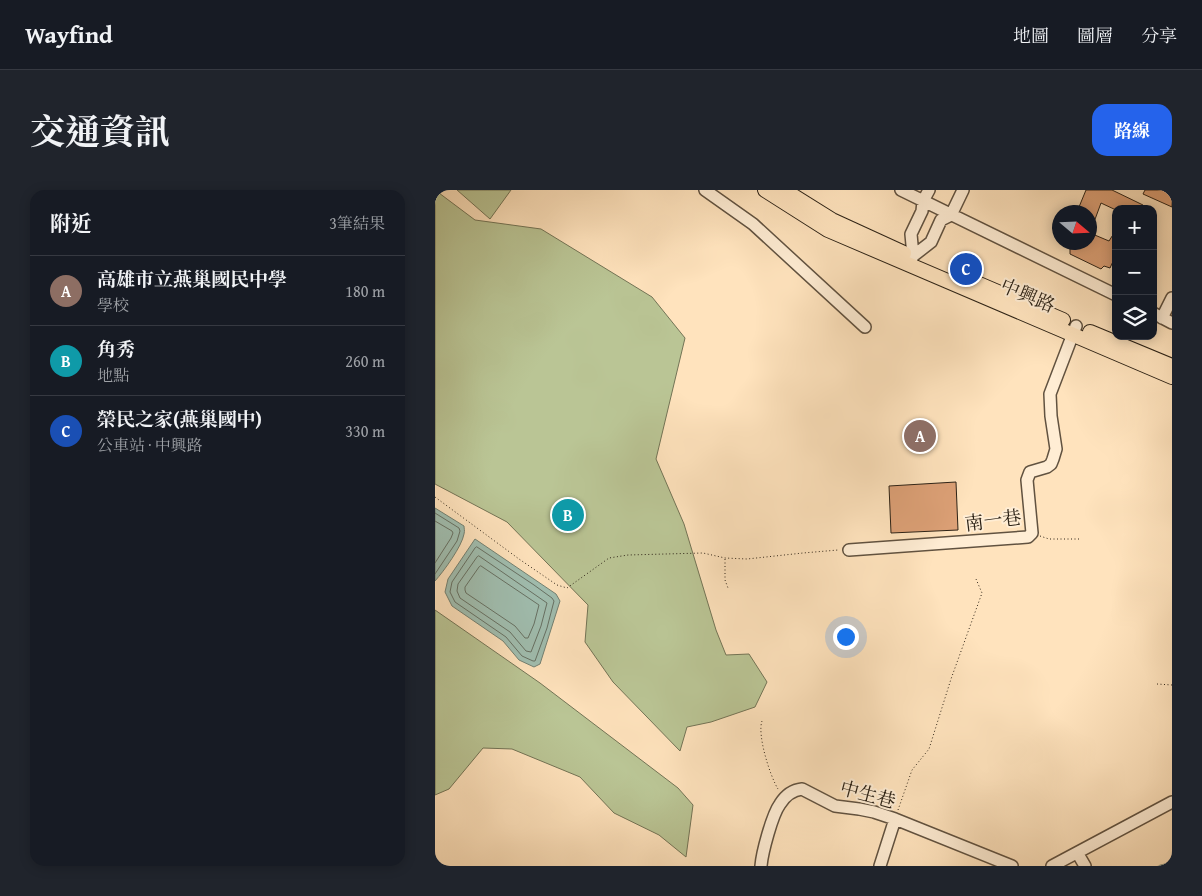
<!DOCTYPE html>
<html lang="zh-TW">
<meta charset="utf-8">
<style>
body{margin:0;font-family:"Gentium Book Plus","Noto Serif TC",serif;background:#20242c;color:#f1f3f6}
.controls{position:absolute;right:15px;top:15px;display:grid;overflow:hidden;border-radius:10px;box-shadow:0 2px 12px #0003}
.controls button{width:45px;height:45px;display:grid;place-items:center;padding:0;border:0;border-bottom:1px solid #363941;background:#171b24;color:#f1f3f6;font:25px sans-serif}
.compass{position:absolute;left:617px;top:15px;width:45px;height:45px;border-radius:50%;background:#171b24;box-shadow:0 2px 12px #0003;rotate:109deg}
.you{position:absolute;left:410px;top:446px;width:18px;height:18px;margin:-12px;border:4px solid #fff;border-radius:50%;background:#1a73e8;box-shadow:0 0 0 8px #1a73e833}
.badge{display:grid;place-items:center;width:32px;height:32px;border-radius:50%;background:#2563eb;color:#fff;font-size:16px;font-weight:700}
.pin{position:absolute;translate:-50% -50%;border:2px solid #fff;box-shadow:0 1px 5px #0006}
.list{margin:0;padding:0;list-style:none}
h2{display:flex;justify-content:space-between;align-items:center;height:65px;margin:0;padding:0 20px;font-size:21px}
h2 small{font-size:16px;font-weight:400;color:#9ea1a6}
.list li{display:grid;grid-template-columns:32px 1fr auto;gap:15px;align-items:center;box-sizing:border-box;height:70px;padding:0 20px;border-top:1px solid #363941}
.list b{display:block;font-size:19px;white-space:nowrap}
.list p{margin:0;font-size:16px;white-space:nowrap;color:#9ea1a6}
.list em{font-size:16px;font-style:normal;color:#9ea1a6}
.icon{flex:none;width:28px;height:28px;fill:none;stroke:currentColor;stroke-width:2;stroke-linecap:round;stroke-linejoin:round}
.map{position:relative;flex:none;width:737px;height:676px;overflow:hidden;border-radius:15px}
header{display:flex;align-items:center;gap:30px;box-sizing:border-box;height:70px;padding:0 25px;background:#171b24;border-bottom:1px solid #363941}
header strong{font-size:24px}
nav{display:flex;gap:28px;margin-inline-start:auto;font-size:18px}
.intro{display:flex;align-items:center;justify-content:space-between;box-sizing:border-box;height:120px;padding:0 30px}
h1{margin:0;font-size:35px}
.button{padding:12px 22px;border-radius:15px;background:#2563eb;color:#fff;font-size:18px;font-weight:700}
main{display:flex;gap:30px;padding:0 30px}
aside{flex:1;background:#171b24;border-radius:15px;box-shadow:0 2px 12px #0003}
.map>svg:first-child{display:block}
.green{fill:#bac595;stroke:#737456}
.water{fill:#a0beb0;stroke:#728072}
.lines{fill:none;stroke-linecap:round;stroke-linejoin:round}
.shore{stroke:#667063;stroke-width:1}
.stream{stroke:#728072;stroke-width:2.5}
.building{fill:#dca076;stroke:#2c2216}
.minor-casing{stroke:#615240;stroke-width:14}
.major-casing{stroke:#2c2216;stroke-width:16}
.path{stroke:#2c2216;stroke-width:1;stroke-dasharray:1 2.5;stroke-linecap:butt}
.minor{stroke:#ffedd4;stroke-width:11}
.major{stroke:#ffe3bd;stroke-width:14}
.labels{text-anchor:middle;stroke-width:4;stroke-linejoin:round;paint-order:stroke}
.street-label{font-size:19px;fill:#2c2216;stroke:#ffedd4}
</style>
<header>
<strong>Wayfind</strong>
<nav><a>地圖</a><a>圖層</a><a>分享</a></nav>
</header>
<div class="intro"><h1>交通資訊</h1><a class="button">路線</a></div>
<main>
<aside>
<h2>附近<small>3筆結果</small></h2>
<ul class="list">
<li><span class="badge" style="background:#8d6e63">A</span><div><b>高雄市立燕巢國民中學</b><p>學校</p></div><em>180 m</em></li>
<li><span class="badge" style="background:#0f9aa8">B</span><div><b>角秀</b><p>地點</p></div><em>260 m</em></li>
<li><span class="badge" style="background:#1a4fb4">C</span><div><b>榮民之家(燕巢國中)</b><p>公車站 · 中興路</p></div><em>330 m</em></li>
</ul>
</aside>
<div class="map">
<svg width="737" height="676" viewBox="0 0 737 676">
<rect width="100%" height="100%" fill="#ffe3bd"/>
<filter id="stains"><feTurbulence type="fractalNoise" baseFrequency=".004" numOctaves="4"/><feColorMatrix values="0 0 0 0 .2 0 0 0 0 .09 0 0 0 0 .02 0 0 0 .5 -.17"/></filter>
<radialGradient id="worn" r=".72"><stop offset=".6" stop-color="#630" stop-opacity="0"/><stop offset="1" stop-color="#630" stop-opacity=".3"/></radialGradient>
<path class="green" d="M0,0L40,30L106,39L217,107L250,148L221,269L249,334L281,440L291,465L314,464L332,492L320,517L276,532L252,537L245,561L178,492L150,452L153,415L72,332L0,294Z
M22,0H76L55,29Z
M0,420L105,493L243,598L258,615L251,667L224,645L179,623L145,587L77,559L48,558L14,599L0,605Z"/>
<path class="water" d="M0,318L29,336C29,339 30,340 29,344C27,356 9,381 0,391Z
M40,349L121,404L125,411L105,474L99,477L84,470L68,451L17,416L10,402L13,389Z"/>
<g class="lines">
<path class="shore" d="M0,323L24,338L25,341L22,351L0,384
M0,331L17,341L18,343L16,348L0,373
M42,357L99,395L117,408L119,411L112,438L100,471H98L87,466L71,447L20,412L15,402L17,392L40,358Z
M44,366L112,413L106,436L96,462L91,461L75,442L25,408L22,401L23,394L42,367Z
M46,376L104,415L99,434L93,448H90L80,436L31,403L30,400V397L44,377Z"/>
<path class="stream" d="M725,676L737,673"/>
</g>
<path class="building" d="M651,0H677L708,15L707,19H681V20L666,13L655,43L674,51L681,40V65L675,78L669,76L666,79L635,64V58L632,57L634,52H654V22H644L646,18L644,17Z
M710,0H737V17L708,4Z
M521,292L523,340L456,343L454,296Z"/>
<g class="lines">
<g class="minor-casing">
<path id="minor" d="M270,0L318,34L430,137
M466,0L681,105
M478,66L476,44L487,21L488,11L494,0
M474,75L478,66L496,52L506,30L516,25L528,0
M718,123L737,133
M727,128L737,108
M414,360L593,347L597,343L592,290L595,282L612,277L616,274L618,269L621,259L616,226L615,204L641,136
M643,664L650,676
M326,676C327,663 337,625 345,614C350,606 358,600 367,599L400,616L424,619L439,622L460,629L577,676
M445,676L460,629
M617,676L737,612"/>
</g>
<g class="major-casing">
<path id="major" d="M330,0L393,40L737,187
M349,0L397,30L469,63
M537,91L628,130
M655,142L737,176"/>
</g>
<path class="path" d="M0,307L84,369L122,395L132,398L174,368L193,365L268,363L290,368L312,369L368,363L403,360
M605,346L614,349H646
M290,369V390L293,398
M722,494L737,495
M327,531C322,545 335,586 343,599
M463,620L477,580L494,559L516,489L547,403L541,389"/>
<use href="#minor" class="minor"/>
<use href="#major" class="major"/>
</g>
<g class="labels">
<g class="street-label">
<text transform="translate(593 105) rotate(23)" y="7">中興路</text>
<text transform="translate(558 330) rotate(-7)" y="7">南一巷</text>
<text transform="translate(433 604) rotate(15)" y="7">中生巷</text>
</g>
</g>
<rect width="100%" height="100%" filter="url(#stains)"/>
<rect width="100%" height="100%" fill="url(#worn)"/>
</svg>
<div class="controls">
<button>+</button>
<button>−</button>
<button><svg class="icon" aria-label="layers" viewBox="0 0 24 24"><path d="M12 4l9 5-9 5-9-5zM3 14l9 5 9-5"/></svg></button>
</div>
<svg class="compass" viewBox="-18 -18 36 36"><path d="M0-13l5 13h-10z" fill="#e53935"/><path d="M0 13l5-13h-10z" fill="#9ea1a6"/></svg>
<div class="you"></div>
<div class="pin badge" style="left:485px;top:246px;background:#8d6e63">A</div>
<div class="pin badge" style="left:133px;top:325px;background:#0f9aa8">B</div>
<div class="pin badge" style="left:531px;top:79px;background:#1a4fb4">C</div>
</div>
</main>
